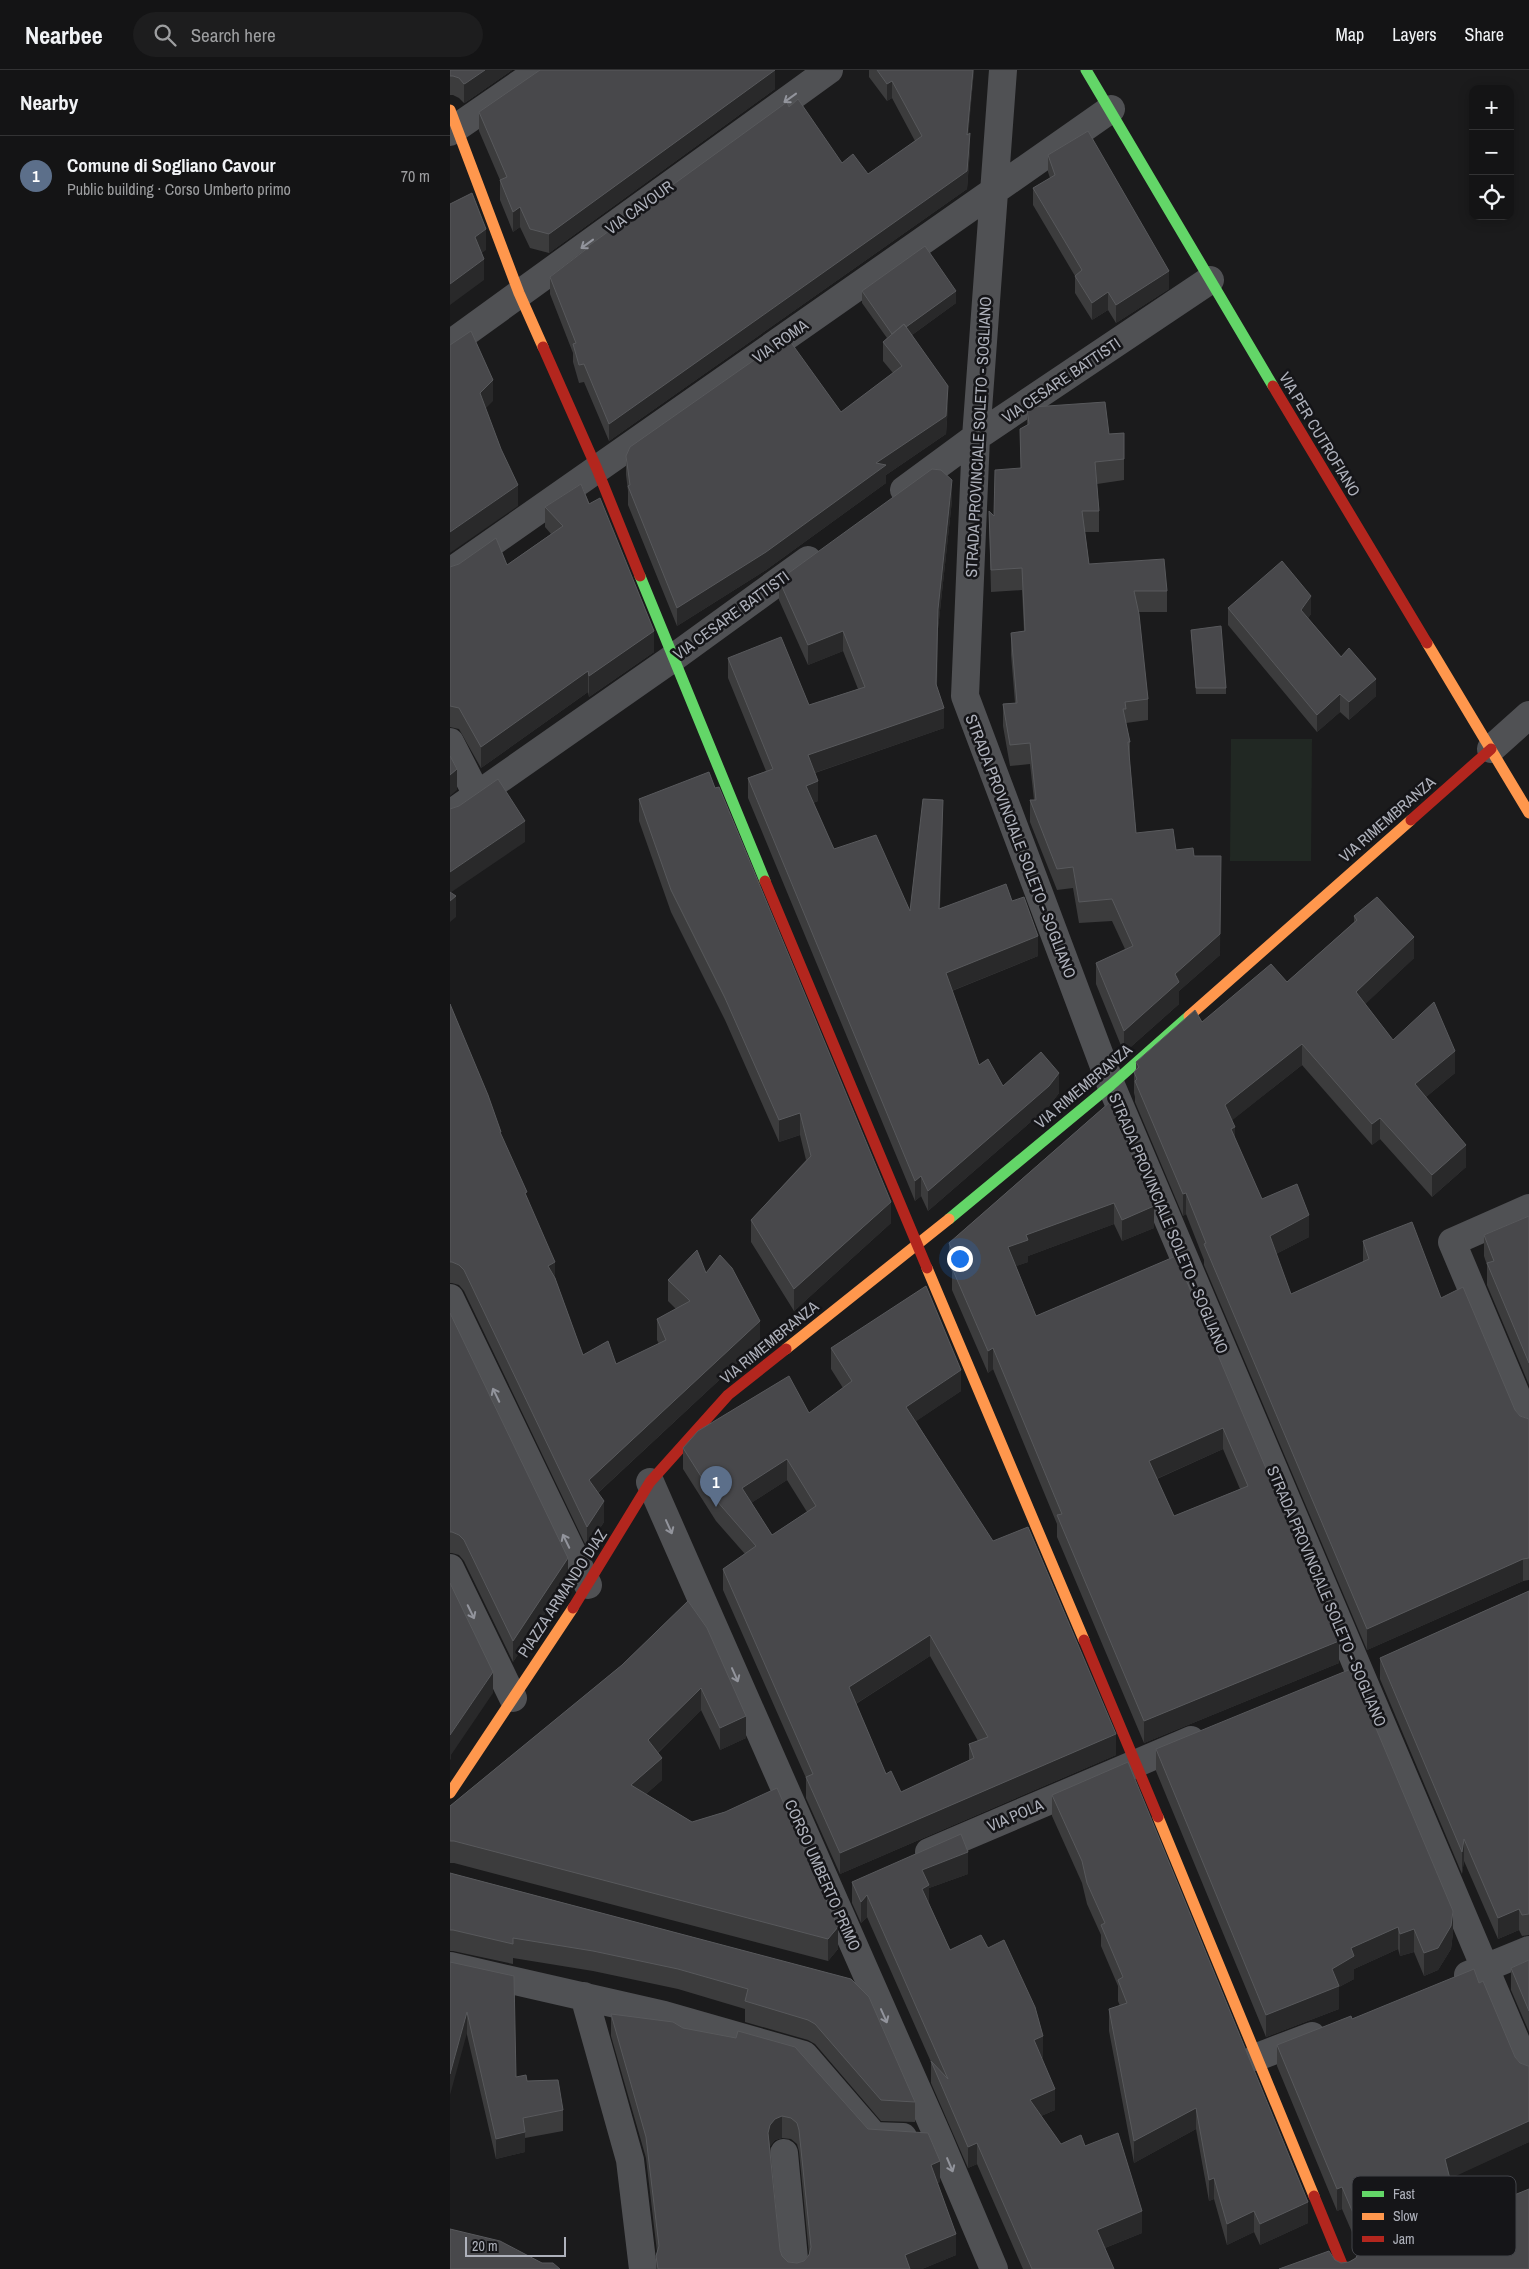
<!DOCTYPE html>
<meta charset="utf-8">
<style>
body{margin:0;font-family:"Archivo Narrow",sans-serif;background:#1d1d1e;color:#f1f3f6}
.controls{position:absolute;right:15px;top:15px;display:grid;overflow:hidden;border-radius:10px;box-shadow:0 2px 12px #0003}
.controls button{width:45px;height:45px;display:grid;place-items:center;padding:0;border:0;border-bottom:1px solid #333334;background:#141415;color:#f1f3f6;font:25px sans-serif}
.scale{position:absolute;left:15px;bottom:12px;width:101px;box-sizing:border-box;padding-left:5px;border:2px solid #aeb1bb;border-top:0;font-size:14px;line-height:18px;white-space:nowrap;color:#aeb1bb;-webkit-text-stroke:4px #151518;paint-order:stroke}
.you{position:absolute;left:509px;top:1188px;width:18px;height:18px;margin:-12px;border:4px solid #fff;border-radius:50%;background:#1a73e8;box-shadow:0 0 0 8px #1a73e833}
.badge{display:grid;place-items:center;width:32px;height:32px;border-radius:50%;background:#7b7c83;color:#fff;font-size:16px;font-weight:700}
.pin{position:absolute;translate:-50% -41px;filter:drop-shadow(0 1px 2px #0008)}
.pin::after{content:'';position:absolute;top:26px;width:18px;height:15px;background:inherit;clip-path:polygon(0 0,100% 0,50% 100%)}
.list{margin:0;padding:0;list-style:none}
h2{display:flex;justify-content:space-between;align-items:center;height:65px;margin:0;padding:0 20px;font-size:21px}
h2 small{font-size:16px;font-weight:400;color:#9d9ea0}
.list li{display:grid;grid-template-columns:32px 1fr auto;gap:15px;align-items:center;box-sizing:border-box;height:80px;padding:0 20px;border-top:1px solid #333334}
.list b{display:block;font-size:19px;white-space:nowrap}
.list p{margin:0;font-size:16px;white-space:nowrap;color:#9d9ea0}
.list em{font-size:16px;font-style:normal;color:#9d9ea0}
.icon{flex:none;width:28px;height:28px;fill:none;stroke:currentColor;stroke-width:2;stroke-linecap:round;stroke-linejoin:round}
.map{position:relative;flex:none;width:1079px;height:2199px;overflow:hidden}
header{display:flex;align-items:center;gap:30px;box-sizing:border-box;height:70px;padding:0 25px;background:#141415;border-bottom:1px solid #333334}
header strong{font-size:24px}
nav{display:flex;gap:28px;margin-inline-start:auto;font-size:18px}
.search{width:350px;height:45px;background:#1d1d1e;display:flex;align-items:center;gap:12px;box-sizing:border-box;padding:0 18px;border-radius:28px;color:#9d9ea0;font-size:19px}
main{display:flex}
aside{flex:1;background:#141415}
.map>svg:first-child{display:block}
.green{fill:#212823}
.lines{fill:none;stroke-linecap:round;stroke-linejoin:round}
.street{stroke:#505154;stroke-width:28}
.fast{stroke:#63d668;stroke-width:11}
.slow{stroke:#ff974d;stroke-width:11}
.jam{stroke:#b3261e;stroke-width:11}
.wall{fill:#3c3c3d;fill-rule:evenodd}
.shaded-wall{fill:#29292a}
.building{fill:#48484b;stroke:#58595c;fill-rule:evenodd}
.oneway{stroke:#92949c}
.labels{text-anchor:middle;stroke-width:5;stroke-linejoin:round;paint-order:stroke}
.street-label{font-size:16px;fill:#aeb1bb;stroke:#151518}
.key{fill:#151518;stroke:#434449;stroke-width:1}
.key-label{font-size:14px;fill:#aeb1bb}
</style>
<header>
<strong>Nearbee</strong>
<div class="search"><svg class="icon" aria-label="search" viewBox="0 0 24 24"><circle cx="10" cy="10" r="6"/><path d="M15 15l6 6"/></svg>Search here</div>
<nav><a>Map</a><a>Layers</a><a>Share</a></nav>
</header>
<main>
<aside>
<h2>Nearby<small></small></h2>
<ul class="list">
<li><span class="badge" style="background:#5c6f8a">1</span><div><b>Comune di Sogliano Cavour</b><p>Public building · Corso Umberto primo</p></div><em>70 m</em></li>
</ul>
</aside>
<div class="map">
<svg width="1079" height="2199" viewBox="0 0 1079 2199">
<rect width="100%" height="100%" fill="#1b1b1c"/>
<path class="green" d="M781,669H862L861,791H780Z"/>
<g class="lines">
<path class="street" d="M553,0L526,367L515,626L661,1015L1079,2002
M0,62L90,0
M0,274L379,0
M454,420L526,367L760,210
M0,502L661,39
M0,672L27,725
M1041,679L1079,645
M0,744L223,588L358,490
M1079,1138L1002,1172L1079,1355
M0,1228L138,1515
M200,1412L489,2069L544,2199
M0,1498L63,1628
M479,1782L741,1670
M0,1896L214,1945L354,1985L424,2066L453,2067
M1018,1905L1079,1880
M134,1926L180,2090L193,2199
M807,1987L862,1966
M334,2083L345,2199"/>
<path class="fast" d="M636,0L823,316
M190,506L315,811
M499,1149L661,1015L739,946"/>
<path class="slow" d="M0,40L69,223L93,277
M977,573L1079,743
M739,946L961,750
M477,1198L634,1570
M336,1279L499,1149
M0,1723L123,1538
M708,1747L864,2126"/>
<path class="jam" d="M93,277L147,399L190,506
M823,316L977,573
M961,750L1041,679
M315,811L477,1198
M123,1538L200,1412L278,1325L336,1279
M634,1570L708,1747
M864,2126L894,2199"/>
</g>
<path class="wall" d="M0,0H62L16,32L14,33L9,28L3,25H0Z
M419,0H524L518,64L520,80L517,119L159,371L134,312L129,313L123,292V283L100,224V207L137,178V177L339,37L392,93L418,104L465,71L442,28L437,31L419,7Z
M325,19L99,183L80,178L70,157L63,162L50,130V110L29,61V42Z
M598,85L719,219L666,253L658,240L642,250L625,223V206L583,135V118L600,108L598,102Z
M412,221L506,233L462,265L498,334L496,364L436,405V413L316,500L227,556L178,435V421L176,405V386L391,342L443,303L433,291V272L437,268L412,233Z
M577,339L659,364L674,363V410L647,414L649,441V462H635L639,494L717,521V542H688L698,629V650L676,653L680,672V693L686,763L726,780L744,786L770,885L729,921V934L674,983L646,914V893L675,879L662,851L629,853L623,818L607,820L580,752V730H584L580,694L560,696L553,656V634L565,633L561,585V563L574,561L572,520L541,522L539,441L544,446L571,398L570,359L577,355Z
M131,414L204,582L139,627L138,622L31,698L9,659L0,657V497L57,495L101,464L95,457V437Z
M502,430L488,559L487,616L494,658L365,703L368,731L363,733L384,779L460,841L493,750L490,838L562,831L588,886L502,921L529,995L553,1016L609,1023L599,1036L478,1141L471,1126L465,1131L298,728V708L316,701L278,608V588L359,635L408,619L393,581L358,595L329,530V510Z
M778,538L861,544L858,548L926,626L899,650L890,642L867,662L778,555Z
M741,560L776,618V624H746Z
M189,729L441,1153L344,1241L301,1172V1150L356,1090L350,1065L329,1072L275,950L221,842L189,751Z
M904,846L964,888L915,934L943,970L1005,1003L976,1027L1016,1097L982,1127L930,1069L922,1075L852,995L782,1050L785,1069L812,1129L859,1167L826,1184L841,1224L913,1192V1171L991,1228L1065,1340L1070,1346L1079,1349V1510L1073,1511L917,1580L754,1195V1190L736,1144L733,1146L685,1032V1027L684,1023V1002L686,999V992L752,952L837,912L904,852Z
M0,934L51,1067L77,1128L105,1208L133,1285L166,1294L209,1274L207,1270V1249L226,1239L218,1231V1210L256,1203L310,1272L148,1423L154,1452L137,1478L14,1221L9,1215L2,1213H0Z
M660,1032L704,1158L672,1171L664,1154L578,1186V1192L566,1196L586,1246L726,1186L889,1593L694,1673L607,1467V1454L543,1299L538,1303L502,1220V1202L499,1194V1173ZM773,1379L790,1419L724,1446L707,1409Z
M1079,1146V1315L1037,1215V1195L1034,1186V1165Z
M0,1243L118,1509L63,1592L14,1491L9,1485L2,1483H0Z
M381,1278L511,1321L466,1351L666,1685L390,1804L356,1728V1708L273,1520V1499L295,1484L266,1451L233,1399V1378L359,1343L393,1318L381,1299ZM337,1410L357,1442L322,1465L301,1433ZM480,1586L528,1671L519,1674V1691L451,1722L436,1704L406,1634Z
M1079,1521V1865L1072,1866L1069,1860L1048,1869L1014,1791L1012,1804L930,1609V1588Z
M238,1531L296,1668L270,1680L251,1640L208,1683L212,1710L196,1724L242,1752L275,1742L388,1879L378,1891L4,1793H0V1736L172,1595Z
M706,1679L1003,1863L1001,1879L988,1900L974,1906L964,1882L950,1886L948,1879L904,1899V1909L889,1917V1939L816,1967L706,1701Z
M602,1725L858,2153L810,2175L804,2162L777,2175L764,2129L759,2131L746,2059L684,2093L659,1961V1939L670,1936L668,1931V1916L651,1876V1865L637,1834L632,1813L602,1746Z
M0,1803L401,1909L465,2032V2052L431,2051L365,1974L358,1970L295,1952V1939L228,1919L143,1901L63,1888V1894L3,1881H0Z
M518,1804L479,1818V1833L500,1880L593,1987L592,1988L605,2040L591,2046L611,2074L635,2076L692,2163L655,2178L664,2199H573L527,2094L518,2098L481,2013V1992L417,1847L411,1853L402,1833V1812Z
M1079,1890V1962L1061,1920V1898Z
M0,1892L66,2007L77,2011L113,2040V2061L75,2068V2082L46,2089Z
M1029,1913L1065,1987L1070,1993L1078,1996H1079V2072L1000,2108L1002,2117L1015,2145L1079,2199H829L885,2190L891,2193L899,2192L906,2188L908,2183V2176L892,2139L887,2141L827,1996V1975L902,1949Z
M161,1944L418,2059L490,2112L487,2113L506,2185L472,2199H206V2186L207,2182L196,2088L161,1966ZM332,2068L341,2069L347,2074L349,2081L359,2184L354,2191L347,2193L338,2192L332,2186L330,2180L320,2076L325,2070Z"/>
<path class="shaded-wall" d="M35,0H62L16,32L14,33V14Z
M325,0V19L99,183V164Z
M523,0H524L517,82V65Z
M442,11V28L437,31V14Z
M520,63V80L517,119L159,371V354Z
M70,137V157L63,162V142Z
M36,159V180L25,188V167Z
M34,189V210L0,235V214Z
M719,201V219L666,253V235Z
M506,221V233L444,278V266Z
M658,222V240L642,250V233Z
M43,310V331L30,344V323Z
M498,316V334L496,364L436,405V413L316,500L227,556V538L426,393Z
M502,410V430L488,559L486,634L488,539Z
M68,415V436L0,483V462Z
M861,526V544L851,557V540Z
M204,561V582L139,627V606Z
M393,561V581L358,595V575Z
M138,601V622L31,698V677Z
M926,609V626L899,650V632Z
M890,624V642L867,662V645Z
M494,638V658L358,705V685Z
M7,699V720L0,726V705Z
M368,711V731L356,735V716Z
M493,730V750L489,858V839Z
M75,751V772L0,823V802Z
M771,786L770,885L729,921V934L674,983V961L725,904Z
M6,826V847L0,852V831Z
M588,866V886L496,923V903Z
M964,867V888L906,943V922Z
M852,974V995L775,1056V1035Z
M1005,981V1003L965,1036V1014Z
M609,1003V1023L599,1036L478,1141V1121Z
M350,1043V1065L329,1072V1050Z
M930,1048V1069L922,1075V1054Z
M785,1057V1078L781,1059Z
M1016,1075V1097L982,1127V1105Z
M471,1106V1126L465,1131V1111Z
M736,1123V1144L733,1146V1124Z
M441,1132V1153L344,1241V1219Z
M664,1133V1154L578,1186V1192L558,1199V1177L576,1165Z
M704,1136V1158L672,1171V1150Z
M859,1145V1167L820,1187V1166Z
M105,1192V1212L98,1196Z
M310,1251V1272L139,1431V1410Z
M543,1278V1299L538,1303V1281Z
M511,1300V1321L456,1358V1337Z
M773,1358V1379L699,1412V1391Z
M337,1389V1410L292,1439V1418Z
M154,1431V1452L137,1478V1457Z
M118,1488V1509L63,1592V1571Z
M1073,1489V1511L917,1580V1559Z
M480,1565V1586L399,1638V1617Z
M889,1571V1593L694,1673V1651Z
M43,1602V1623L1,1685V1689L0,1690V1665Z
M251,1618V1640L198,1692V1670Z
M296,1646V1668L270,1680V1658Z
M666,1664V1685L390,1804V1783Z
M212,1688V1710L181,1737V1715Z
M1014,1769V1791L1012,1804V1782Z
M518,1782V1804L479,1818V1836L472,1840V1800Z
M417,1825V1847L411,1853V1832Z
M1069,1839V1860L1048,1869V1848Z
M1003,1841V1863L1001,1879L988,1900L974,1906V1883Z
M388,1857V1879L378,1891V1869Z
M948,1857V1879L904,1899V1909L889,1917V1939L816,1967V1945L882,1899L901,1878Z
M964,1859V1882L950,1886V1864Z
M17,1942V1963L0,2025V2004Z
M593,1966V1987L584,1992V1970Z
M605,2019V2040L580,2051V2030Z
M746,2038V2059L684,2093V2071Z
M332,2046V2068L325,2070L320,2076L318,2063L320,2055L325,2049Z
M1079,2051V2072L995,2111V2089Z
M75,2062V2082L46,2089V2069Z
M527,2073V2094L518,2098V2077Z
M490,2091V2112L481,2117V2095Z
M764,2108V2129L759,2131V2110Z
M892,2117V2139L887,2141V2119Z
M858,2132V2153L810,2175V2154Z
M692,2141V2163L647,2181V2160Z
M804,2141V2162L777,2175V2154Z
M506,2164V2185L472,2199H455V2185Z"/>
<path class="building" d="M0,0H35L16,13L14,14L9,8L3,6H0Z
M90,0H325L99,164L80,159L70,137L63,142L50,110L57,107L29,42Z
M427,0H523L517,65L520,63L517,101L159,354L134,294L129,295L123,274L126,273L100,207L139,177H137L337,32L339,37L348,29L392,93L403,84L418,104L472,66L442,11L437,14Z
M638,61L719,201L666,235L658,222L642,233L625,206L632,200L583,118L605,105L598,85Z
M22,123L36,159L25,167L34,189L0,214V134Z
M475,176L506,221L456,257L454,254L442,264L412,221Z
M454,254L498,316L496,346L426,393L436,395L316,482L227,538L178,416L180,415L176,386L180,377L337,267L391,342L452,296L433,272Z
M21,261L43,310L30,323L51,379L68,415L0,462V275Z
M655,332L659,364L674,363V389L645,392L649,441H632L639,494L714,489L717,521H684L689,544L698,629L675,632L676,639H673L680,672H678L686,763L723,759L726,780L743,778L744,786H771L770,864L725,904L729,912L674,961L646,893L683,876L662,829L629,832L623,797L607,799L580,730H586L580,673L560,675L553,634L567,633L561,563L575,561L572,498L541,500L539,441L544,446L545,400L571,398L570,359L579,354L577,339H583V337Z
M482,399L491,400L502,410L488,539L486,614L494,638L358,685L368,711L356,716L384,779L426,765L460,841L473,729L493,730L489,839L556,814L562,831L574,827L588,866L496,903L529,995L538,989L553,1016L591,982L609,1003L599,1016L478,1121L471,1106L465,1111L298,708L323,699L278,588L331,567L359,635L415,617L393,561L358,575L329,510Z
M131,414L139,434L150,428L204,561L139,606L138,601L31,677L9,638L0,636V497L9,494L46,468L57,495L113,456L95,437Z
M832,491L861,526L851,540L891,587L899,578L926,609L899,632L890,624L867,645L778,538Z
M771,556L776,618H746L741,560Z
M0,686L7,699L0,705Z
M259,702L265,718L269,717L441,1132L344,1219L301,1150L361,1086L350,1043L329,1050L275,928L221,820L189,729Z
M48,709L75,751L0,802V739L9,736Z
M0,822L6,826L0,831Z
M927,827L964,867L906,922L943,970L984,932L1005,981L965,1014L1016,1075L982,1105L930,1048L922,1054L852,974L775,1035L785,1057L781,1059L812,1129L847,1114L859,1145L820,1166L841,1224L919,1189L913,1171L962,1152L991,1228L1013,1217L1065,1340L1070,1346L1079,1349V1488L1073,1489L917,1559L754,1174L756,1173L736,1123L733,1124L685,1011L687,1009L684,1002L689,997L686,992L745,940L752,952L821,894L837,912L907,850L904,846Z
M0,934L38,1025L51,1062H50L77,1122L75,1123L105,1192L98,1196L105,1208L133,1285L158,1271L166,1294L216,1270L207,1249L240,1231L218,1210L247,1180L256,1203L270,1185L282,1198L310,1251L139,1410L154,1431L137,1457L14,1200L9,1195L2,1192H0Z
M660,1032L704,1136L672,1150L664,1133L576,1165L578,1170L558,1177L586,1246L726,1186L889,1571L694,1651L607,1445L612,1444L543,1278L538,1281L502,1198L508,1194L499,1173ZM773,1358L798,1416L724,1446L699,1391Z
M1079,1146V1293L1037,1193L1044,1191L1034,1165Z
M476,1216L511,1300L456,1337L543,1471L578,1457L666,1664L390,1783L356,1707L363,1704L273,1499L306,1476L266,1430L233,1378L248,1361L339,1306L359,1343L402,1311L381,1278ZM337,1389L366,1436L322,1465L292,1418ZM480,1565L538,1667L519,1674L524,1688L451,1722L441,1701L436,1704L399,1617Z
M0,1243L118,1488L63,1571L14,1470L9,1465L2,1462H0Z
M0,1513L43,1602L0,1665Z
M1079,1521V1844L1072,1845L1069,1839L1048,1848L1014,1769L1012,1782L930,1588Z
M238,1531L257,1558L296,1646L270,1658L251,1618L198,1670L212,1688L181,1715L242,1752L275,1742L327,1718L388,1857L378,1869L4,1771H0V1736L172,1595Z
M901,1599L1003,1841L1001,1856L988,1878L974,1883L964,1859L950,1864L948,1857L901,1878L904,1886L882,1899L889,1916L816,1945L706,1679Z
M678,1692L858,2132L810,2154L804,2141L777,2154L764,2108L759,2110L746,2038L684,2071L659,1939L677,1933L668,1910L673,1907L651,1855L655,1853L637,1813L632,1791L602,1725Z
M511,1764L518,1782L472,1800L479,1815L472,1819L500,1880L531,1865L538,1878L554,1870L585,1937L593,1966L584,1970L605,2019L580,2030L611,2074L631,2065L635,2076L668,2063L692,2141L647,2160L664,2199H582L527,2073L518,2077L481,1991L498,2009L417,1825L411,1832L402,1812Z
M0,1803L401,1909L419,1927L465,2032L431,2030L365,1954L358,1950L295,1931L298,1919L228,1899L143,1881L63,1868V1874L3,1860H0Z
M1079,1890V1941L1061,1898Z
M0,1892L64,1906L66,2007L76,2005L77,2011L108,2010L113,2040L73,2048L75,2062L46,2069L17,1942L0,2004Z
M1024,1899L1029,1913L1033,1911L1065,1987L1070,1993L1078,1996H1079V2051L995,2089L1002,2117L1015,2145L1079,2119V2199H829L879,2181L885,2190L891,2193L899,2192L906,2188L909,2180L908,2171L914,2169L892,2117L887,2119L827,1975L901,1946L902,1949Z
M161,1944L223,1952L233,1958L286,1968L288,1961L345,1977L418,2059L478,2063L490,2091L481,2095L506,2164L455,2185L460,2199H208L206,2186L209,2176L196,2067ZM332,2046L341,2048L347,2053L349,2060L361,2177L359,2185L354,2191L347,2193L338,2192L332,2186L330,2180L318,2063L320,2055L325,2049Z
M0,2159L50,2171L92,2193H103L110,2199H0Z"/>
<defs><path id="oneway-shaft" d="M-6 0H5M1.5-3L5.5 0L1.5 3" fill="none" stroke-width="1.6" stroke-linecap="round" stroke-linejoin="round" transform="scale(1.25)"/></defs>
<g class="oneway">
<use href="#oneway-shaft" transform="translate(340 28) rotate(144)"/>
<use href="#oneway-shaft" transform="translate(137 174) rotate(144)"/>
<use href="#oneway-shaft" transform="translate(46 1325) rotate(-116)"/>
<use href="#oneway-shaft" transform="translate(219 1457) rotate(66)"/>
<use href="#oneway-shaft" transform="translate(116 1471) rotate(-116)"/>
<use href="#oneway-shaft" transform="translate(21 1542) rotate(64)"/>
<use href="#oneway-shaft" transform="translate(285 1605) rotate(66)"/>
<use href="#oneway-shaft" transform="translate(434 1946) rotate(66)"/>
<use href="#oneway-shaft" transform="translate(500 2095) rotate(67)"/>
</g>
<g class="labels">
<g class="street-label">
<text transform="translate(189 137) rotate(-36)" y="6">VIA CAVOUR</text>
<text transform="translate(330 271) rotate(-35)" y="6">VIA ROMA</text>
<text transform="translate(611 310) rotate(-34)" y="6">VIA CESARE BATTISTI</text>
<text transform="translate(870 364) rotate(59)" y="6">VIA PER CUTROFIANO</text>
<text transform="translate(528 367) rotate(-87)" y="6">STRADA PROVINCIALE SOLETO - SOGLIANO</text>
<text transform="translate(281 545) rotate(-36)" y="6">VIA CESARE BATTISTI</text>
<text transform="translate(937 749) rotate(-41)" y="6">VIA RIMEMBRANZA</text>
<text transform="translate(571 776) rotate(69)" y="6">STRADA PROVINCIALE SOLETO - SOGLIANO</text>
<text transform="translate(633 1016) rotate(-40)" y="6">VIA RIMEMBRANZA</text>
<text transform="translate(719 1153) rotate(67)" y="6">STRADA PROVINCIALE SOLETO - SOGLIANO</text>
<text transform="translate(319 1272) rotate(-39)" y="6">VIA RIMEMBRANZA</text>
<text transform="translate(112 1523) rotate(-57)" y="6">PIAZZA ARMANDO DIAZ</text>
<text transform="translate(877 1526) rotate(67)" y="6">STRADA PROVINCIALE SOLETO - SOGLIANO</text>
<text transform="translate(565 1745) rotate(-23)" y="6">VIA POLA</text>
<text transform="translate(373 1805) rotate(66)" y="6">CORSO UMBERTO PRIMO</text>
</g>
</g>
<rect x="902" y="2106" width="164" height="80" rx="8" class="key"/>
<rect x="912" y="2121" width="22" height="6" fill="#63d668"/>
<rect x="912" y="2143" width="22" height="7" fill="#ff974d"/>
<rect x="912" y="2166" width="22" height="6" fill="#b3261e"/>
<g class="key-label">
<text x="943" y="2129">Fast</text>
<text x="943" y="2151">Slow</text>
<text x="943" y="2174">Jam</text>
</g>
</svg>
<div class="controls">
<button>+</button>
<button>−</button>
<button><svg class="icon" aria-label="locate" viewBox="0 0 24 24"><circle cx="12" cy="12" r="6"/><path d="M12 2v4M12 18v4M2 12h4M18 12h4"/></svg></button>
</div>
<div class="scale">20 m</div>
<div class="you"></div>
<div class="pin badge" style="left:266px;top:1437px;background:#5c6f8a">1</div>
</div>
</main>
